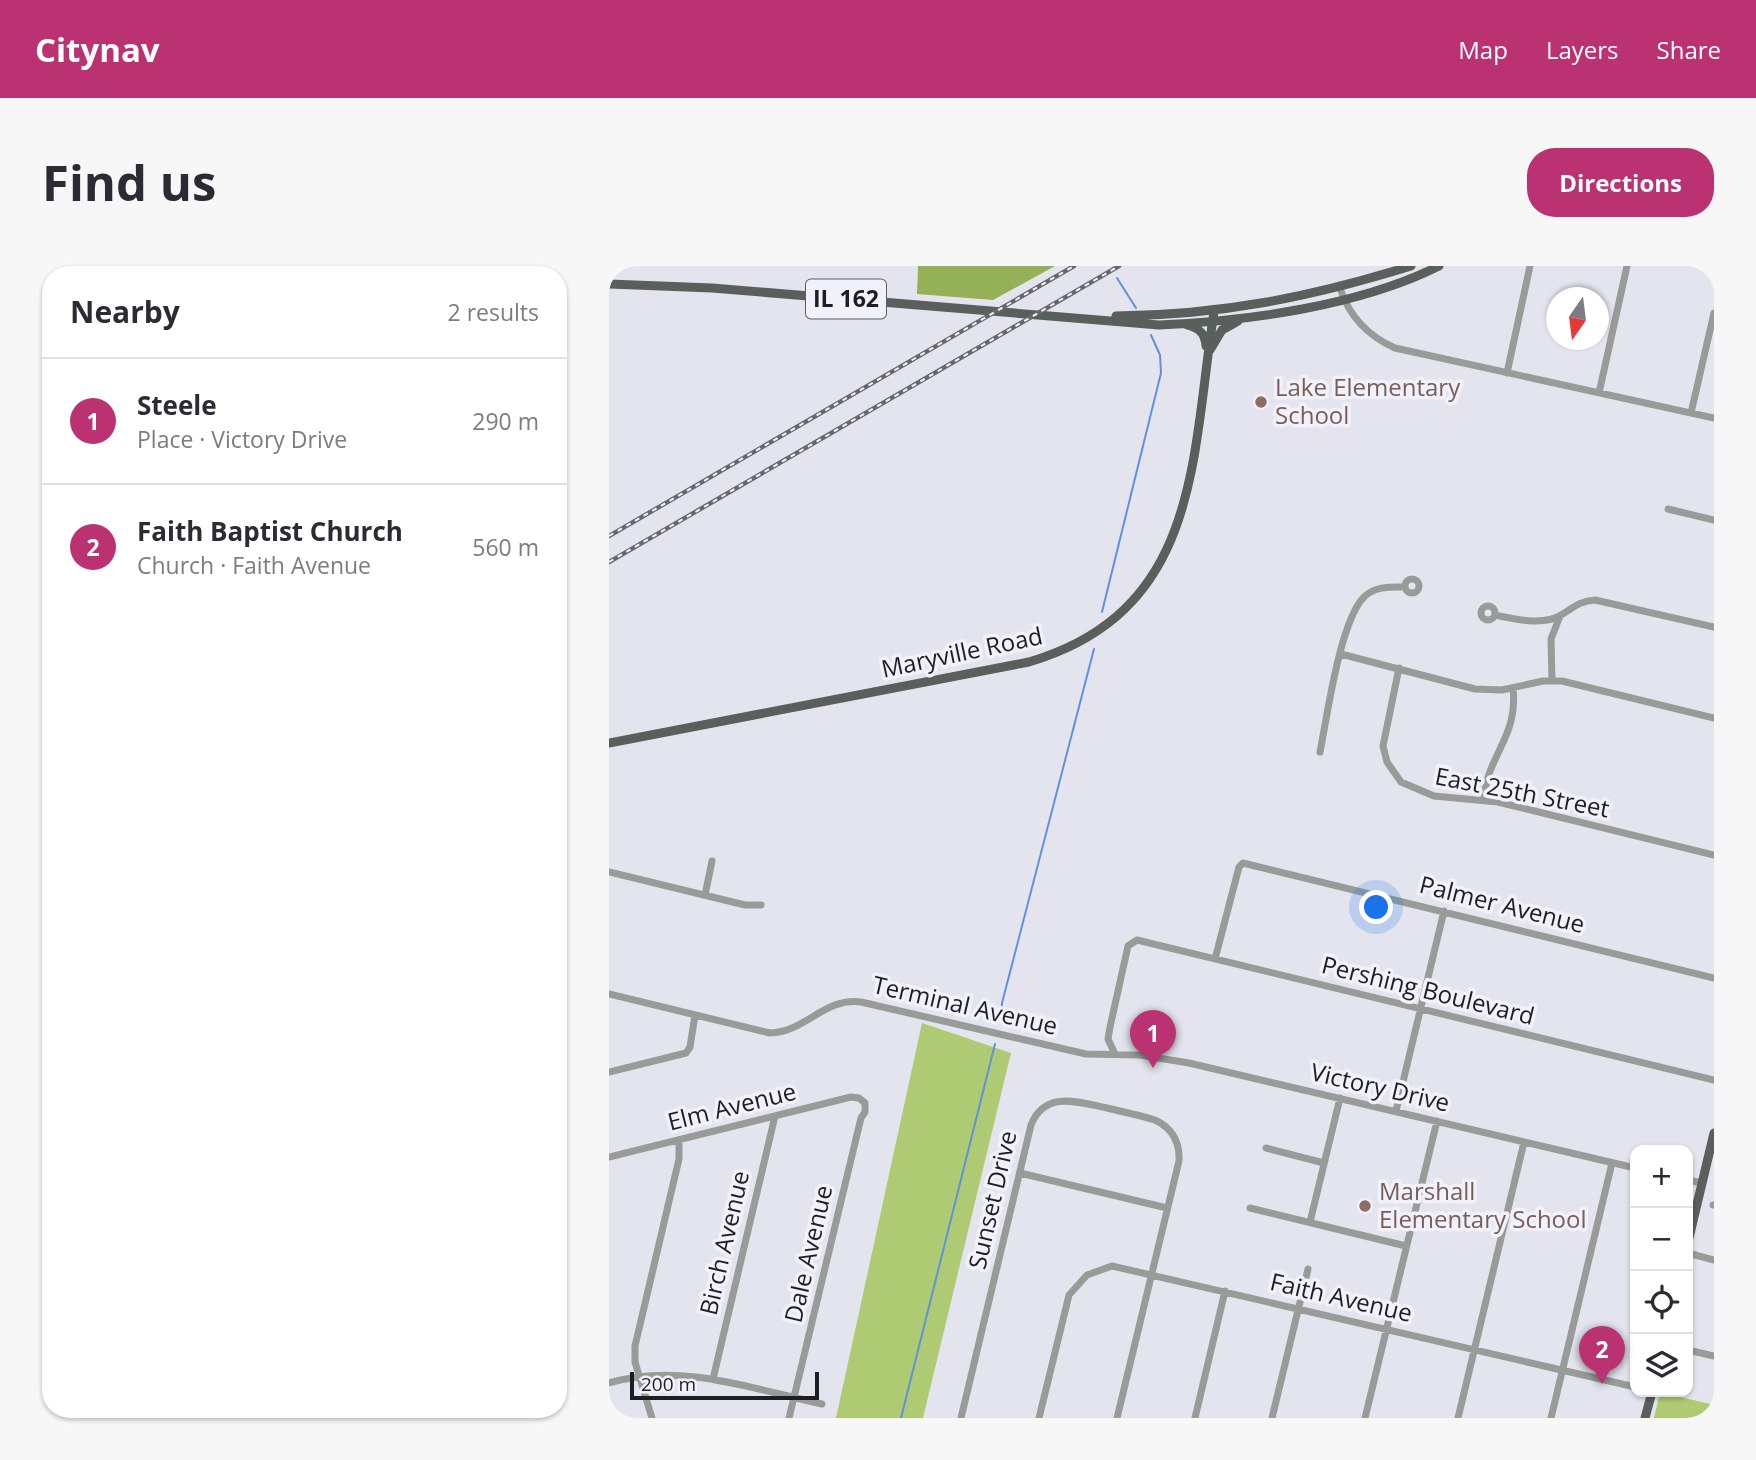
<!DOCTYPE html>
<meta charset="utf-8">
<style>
body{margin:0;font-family:"Open Sans",sans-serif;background:#f7f7f7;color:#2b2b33}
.controls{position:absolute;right:21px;bottom:21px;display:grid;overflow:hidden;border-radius:14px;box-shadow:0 2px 5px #0004}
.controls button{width:63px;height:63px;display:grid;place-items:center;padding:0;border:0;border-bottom:2px solid #e1e1e2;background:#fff;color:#2b2b33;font:35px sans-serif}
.compass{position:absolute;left:937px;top:21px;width:63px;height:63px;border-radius:50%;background:#fff;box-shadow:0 2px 5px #0004;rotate:194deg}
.scale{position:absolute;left:21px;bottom:18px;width:189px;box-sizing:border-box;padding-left:7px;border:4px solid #1e1e22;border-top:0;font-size:19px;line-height:24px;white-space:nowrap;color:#1e1e22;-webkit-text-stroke:5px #f1f1fb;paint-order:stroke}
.you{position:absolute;left:768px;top:642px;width:24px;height:24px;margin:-18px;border:5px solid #fff;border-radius:50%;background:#1a73e8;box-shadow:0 0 0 10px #1a73e833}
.badge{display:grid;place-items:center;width:46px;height:46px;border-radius:50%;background:#ba3271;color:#fff;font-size:23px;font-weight:700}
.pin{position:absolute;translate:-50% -58px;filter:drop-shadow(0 2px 4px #0008)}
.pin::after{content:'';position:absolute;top:37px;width:24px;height:21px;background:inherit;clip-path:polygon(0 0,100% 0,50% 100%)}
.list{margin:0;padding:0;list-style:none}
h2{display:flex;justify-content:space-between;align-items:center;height:91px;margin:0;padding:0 28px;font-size:30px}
h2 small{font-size:23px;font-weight:400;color:#7c7c81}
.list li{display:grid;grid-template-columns:46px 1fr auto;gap:21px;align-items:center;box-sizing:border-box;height:126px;padding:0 28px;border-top:2px solid #e1e1e2}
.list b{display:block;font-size:26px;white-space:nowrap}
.list p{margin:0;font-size:23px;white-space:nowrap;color:#7c7c81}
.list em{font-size:23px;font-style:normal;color:#7c7c81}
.icon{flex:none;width:38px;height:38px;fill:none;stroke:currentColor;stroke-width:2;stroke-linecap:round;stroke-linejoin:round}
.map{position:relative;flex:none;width:1105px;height:1152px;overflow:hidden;border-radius:28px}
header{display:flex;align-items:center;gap:42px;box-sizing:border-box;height:98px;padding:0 35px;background:#ba3271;color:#fff}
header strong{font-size:33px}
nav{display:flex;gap:38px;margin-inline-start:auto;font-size:24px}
.intro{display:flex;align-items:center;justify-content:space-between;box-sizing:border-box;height:168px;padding:0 42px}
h1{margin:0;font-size:49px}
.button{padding:18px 32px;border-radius:28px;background:#ba3271;color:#fff;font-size:24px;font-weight:700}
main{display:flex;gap:42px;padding:0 42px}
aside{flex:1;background:#fff;border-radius:28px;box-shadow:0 2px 5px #0004}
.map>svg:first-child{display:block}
.green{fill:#aecb74}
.forest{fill:#94b158}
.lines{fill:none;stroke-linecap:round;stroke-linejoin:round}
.stream{stroke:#6191da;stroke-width:2}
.minor{stroke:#989b98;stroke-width:7}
.major{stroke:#595f5a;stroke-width:9}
.rail-casing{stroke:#67676d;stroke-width:4.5}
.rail{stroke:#f1f1fb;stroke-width:2;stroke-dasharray:5;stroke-linecap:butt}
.education-dot{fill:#8d6e63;stroke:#f1f1fb;stroke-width:2.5}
.labels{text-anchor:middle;stroke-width:7;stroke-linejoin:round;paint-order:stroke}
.shield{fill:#f1f1fb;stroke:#5d5d63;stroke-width:2}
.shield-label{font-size:23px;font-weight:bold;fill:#1e1e22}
.education-label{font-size:24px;fill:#785e54;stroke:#f1f1fb;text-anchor:start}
.street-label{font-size:24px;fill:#1e1e22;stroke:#f1f1fb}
</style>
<header>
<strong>Citynav</strong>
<nav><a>Map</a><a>Layers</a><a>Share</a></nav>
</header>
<div class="intro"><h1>Find us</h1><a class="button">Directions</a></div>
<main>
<aside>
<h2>Nearby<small>2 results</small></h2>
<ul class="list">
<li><span class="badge">1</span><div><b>Steele</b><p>Place · Victory Drive</p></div><em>290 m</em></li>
<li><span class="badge">2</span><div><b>Faith Baptist Church</b><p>Church · Faith Avenue</p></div><em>560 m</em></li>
</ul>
</aside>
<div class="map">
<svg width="1105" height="1152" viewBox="0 0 1105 1152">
<rect width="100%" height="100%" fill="#e4e4ee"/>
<path class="green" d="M313,757L402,787L314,1152H227Z
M1051,1126L1105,1139V1152H1045Z"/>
<path class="forest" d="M309,0H446L384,34L308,28Z"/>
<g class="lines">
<path class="stream" d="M508,12L527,42
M493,346L552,107L551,89L542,69
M392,756L393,737L485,383
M292,1152L386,778"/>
<path class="minor" d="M731,22C740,50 759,70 786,82L1105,152
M898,107L921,0
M990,127L1018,0
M1082,147L1105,47
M1059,243L1105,254
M796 320a7 7 0 1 1 14 0a7 7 0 1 1-14 0Z
M872 347a7 7 0 1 1 14 0a7 7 0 1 1-14 0Z
M886,349C904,353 935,360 952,349C964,342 970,335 986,334L1105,361
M732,388L866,423L893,424L934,415H953L1105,452
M790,402L774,480L778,496L792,516L825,530L889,536L1105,589
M943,414L942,373L951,350
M711,486C718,451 731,355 755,331C766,320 781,321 796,321
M875,534C877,490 910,471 904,422
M0,606L136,639H152
M96,629L103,595
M606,693L630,601L634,597L1105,712
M0,728L161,767C197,766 215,731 252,736L477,788L531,789L580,797L1026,902
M506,788L499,773L501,761L519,680L528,674L1105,814
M0,806L77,787L81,781L86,749
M787,845L835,645
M657,882L715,897
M0,891L242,831L250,832L256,837V846L252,852L180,1152
M411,907L558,942
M1079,914L1093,917
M1104,939H1105
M641,942L797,980
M701,956L731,832
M1079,987L1105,994
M1079,1084L1105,1090
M104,1113L166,850
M0,1117C72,1096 143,1123 213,1138
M43,1152L26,1096V1080L70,893V874
M352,1152L422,859C436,824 469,836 498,842C514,846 530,849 546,854C563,862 571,876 570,895L508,1152
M430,1152L460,1029L478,1009L503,1000L1026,1121
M586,1152L616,1025
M663,1152L699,1003
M756,1152L828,855
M849,1152L915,876
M942,1152L1003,897"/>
<path class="major" d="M0,18L103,22L550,59C639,55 750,40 830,0
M507,50C613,49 702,31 802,0
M578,59C590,62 596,67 597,80
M601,84L613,64L629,55
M0,477L420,396C592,345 582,193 605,46
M1079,976L1105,867
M1036,1152L1043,1126"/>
<g class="rail-casing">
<path id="rail" d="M0,270L465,0
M0,296L510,0"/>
</g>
<use href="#rail" class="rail"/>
</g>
<g class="education-dot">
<circle cx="652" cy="136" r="7"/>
<circle cx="756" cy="940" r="7"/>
</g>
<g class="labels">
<rect class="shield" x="197" y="13.5" width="80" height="39" rx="5"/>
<g class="shield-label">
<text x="237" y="41">IL 162</text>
</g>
<g class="education-label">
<text x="666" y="130">Lake Elementary<tspan x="666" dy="28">School</tspan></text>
<text x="770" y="934">Marshall<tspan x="770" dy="28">Elementary School</tspan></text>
</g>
<g class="street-label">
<text transform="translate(353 387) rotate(-12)" y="8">Maryville Road</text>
<text transform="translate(913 527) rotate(11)" y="8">East 25th Street</text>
<text transform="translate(893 639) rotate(14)" y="8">Palmer Avenue</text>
<text transform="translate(819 725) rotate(14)" y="8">Pershing Boulevard</text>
<text transform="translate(356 740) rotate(13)" y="8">Terminal Avenue</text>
<text transform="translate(771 822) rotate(13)" y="8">Victory Drive</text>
<text transform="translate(123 841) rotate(-14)" y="8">Elm Avenue</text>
<text transform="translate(384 934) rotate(-77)" y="8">Sunset Drive</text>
<text transform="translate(116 977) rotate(-77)" y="8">Birch Avenue</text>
<text transform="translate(200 988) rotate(-77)" y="8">Dale Avenue</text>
<text transform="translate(732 1032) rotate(13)" y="8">Faith Avenue</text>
</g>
</g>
</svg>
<div class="controls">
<button>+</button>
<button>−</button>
<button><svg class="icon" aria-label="locate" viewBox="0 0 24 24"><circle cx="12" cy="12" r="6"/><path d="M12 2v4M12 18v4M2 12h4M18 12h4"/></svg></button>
<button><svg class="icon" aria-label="layers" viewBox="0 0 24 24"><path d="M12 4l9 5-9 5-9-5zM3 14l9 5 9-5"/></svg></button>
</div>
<svg class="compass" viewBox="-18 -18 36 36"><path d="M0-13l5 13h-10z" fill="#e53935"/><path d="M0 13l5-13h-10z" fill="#7c7c81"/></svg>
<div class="scale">200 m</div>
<div class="you"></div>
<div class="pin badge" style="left:544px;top:802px">1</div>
<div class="pin badge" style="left:993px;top:1118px">2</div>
</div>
</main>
